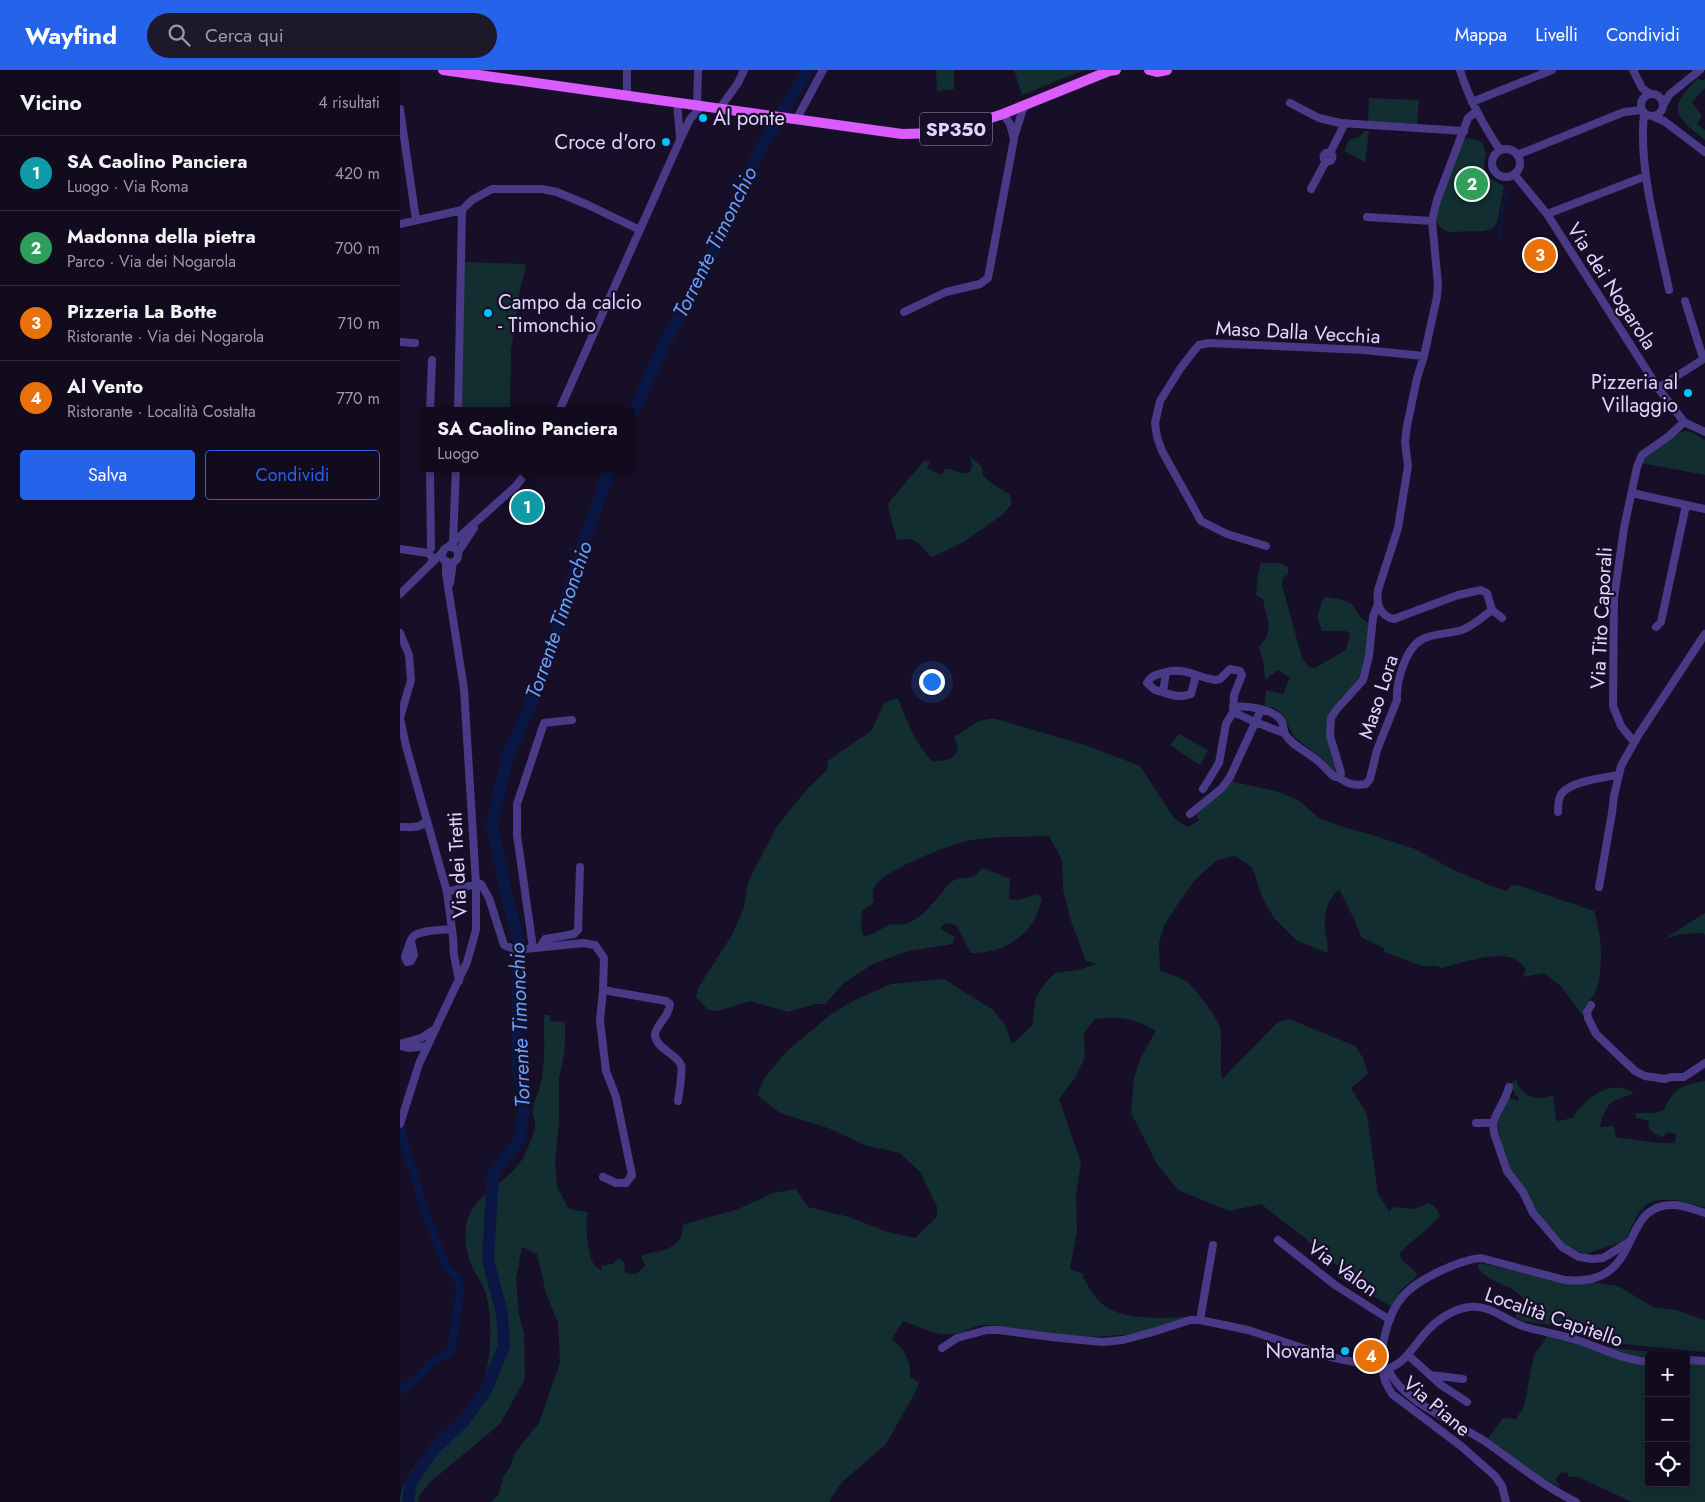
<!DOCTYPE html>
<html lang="it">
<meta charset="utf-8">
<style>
body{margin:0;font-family:Jost,sans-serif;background:#1e192a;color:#f1f3f6}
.controls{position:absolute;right:15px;bottom:15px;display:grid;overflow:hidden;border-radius:5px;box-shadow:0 2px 12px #0003}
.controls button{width:45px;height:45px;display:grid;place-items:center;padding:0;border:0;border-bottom:1px solid #302b3b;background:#110b1d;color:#f1f3f6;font:25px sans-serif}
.you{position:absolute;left:531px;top:611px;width:18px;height:18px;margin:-12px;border:4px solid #fff;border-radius:50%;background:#1a73e8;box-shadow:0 0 0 8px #1a73e833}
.badge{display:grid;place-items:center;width:32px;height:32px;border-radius:50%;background:#2563eb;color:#fff;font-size:16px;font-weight:700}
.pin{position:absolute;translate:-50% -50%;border:2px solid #fff;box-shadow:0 1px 5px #0006}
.popup{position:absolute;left:20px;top:337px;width:215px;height:65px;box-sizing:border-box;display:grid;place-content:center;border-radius:5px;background:#110b1d;filter:drop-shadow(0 1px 4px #0005);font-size:16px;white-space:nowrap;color:#9c9ba4}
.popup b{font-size:19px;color:#f1f3f6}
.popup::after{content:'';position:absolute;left:50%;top:100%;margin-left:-10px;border:10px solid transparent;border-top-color:#110b1d}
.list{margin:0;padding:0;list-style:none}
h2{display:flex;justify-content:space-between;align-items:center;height:65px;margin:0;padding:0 20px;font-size:21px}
h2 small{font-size:16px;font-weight:400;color:#9c9ba4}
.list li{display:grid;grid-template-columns:32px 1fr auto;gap:15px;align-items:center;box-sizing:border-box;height:75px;padding:0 20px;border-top:1px solid #302b3b}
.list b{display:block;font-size:19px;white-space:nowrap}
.list p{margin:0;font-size:16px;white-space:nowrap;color:#9c9ba4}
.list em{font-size:16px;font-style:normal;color:#9c9ba4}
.actions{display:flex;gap:10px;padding:15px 20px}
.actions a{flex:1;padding:11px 0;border:1px solid #2563eb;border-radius:5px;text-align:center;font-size:18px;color:#2563eb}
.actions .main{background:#2563eb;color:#fff}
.icon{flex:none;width:28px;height:28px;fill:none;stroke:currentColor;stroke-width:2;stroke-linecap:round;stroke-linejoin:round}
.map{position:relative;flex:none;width:1305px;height:1432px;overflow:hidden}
header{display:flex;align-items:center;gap:30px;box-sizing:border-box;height:70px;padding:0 25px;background:#2563eb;color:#fff}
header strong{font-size:24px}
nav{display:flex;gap:28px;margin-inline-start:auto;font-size:18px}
.search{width:350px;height:45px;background:#1e192a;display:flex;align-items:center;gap:12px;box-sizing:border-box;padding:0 18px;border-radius:28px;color:#9c9ba4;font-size:19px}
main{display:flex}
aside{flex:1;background:#110b1d}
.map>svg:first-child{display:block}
.green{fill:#122e31;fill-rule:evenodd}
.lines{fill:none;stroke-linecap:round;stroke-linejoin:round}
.stream{stroke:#0a1745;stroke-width:2}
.canal{stroke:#0a1745;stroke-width:8}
.river{stroke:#0a1745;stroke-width:12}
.minor{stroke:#483a86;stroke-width:8}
.major{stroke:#da5cff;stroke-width:10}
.poi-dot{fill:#01c0ff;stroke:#170f27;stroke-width:2}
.labels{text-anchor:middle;stroke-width:4.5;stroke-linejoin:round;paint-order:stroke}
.shield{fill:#170f27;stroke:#a49abe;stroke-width:1}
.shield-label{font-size:19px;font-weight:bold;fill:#e0d5ff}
.poi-label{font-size:20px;fill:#e0d5ff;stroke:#170f27;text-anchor:end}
.street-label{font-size:20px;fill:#e0d5ff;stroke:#170f27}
.water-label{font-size:21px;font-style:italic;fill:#63a0ff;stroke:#170f27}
</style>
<header>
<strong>Wayfind</strong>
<div class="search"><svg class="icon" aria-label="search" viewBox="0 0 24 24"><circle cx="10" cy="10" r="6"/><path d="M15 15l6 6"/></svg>Cerca qui</div>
<nav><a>Mappa</a><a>Livelli</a><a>Condividi</a></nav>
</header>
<main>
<aside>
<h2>Vicino<small>4 risultati</small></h2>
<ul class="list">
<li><span class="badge" style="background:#0f9aa8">1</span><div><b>SA Caolino Panciera</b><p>Luogo · Via Roma</p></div><em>420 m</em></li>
<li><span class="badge" style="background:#2e9e5b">2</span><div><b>Madonna della pietra</b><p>Parco · Via dei Nogarola</p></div><em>700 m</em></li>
<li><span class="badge" style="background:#e8710a">3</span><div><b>Pizzeria La Botte</b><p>Ristorante · Via dei Nogarola</p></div><em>710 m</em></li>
<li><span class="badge" style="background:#e8710a">4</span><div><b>Al Vento</b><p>Ristorante · Località Costalta</p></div><em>770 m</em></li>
</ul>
<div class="actions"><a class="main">Salva</a><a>Condividi</a></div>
</aside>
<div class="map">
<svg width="1305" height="1432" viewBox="0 0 1305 1432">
<rect width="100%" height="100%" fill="#170f27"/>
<path class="green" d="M536,0H554V19L537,21Z
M614,0H684L622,25Z
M1298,8L1302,11L1305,9V18L1292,32L1302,46L1297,54L1305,60V70C1272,45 1268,38 1298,8Z
M969,28L1019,30L1017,54L968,51Z
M965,61H969L965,92L944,81L949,70L959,67Z
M1064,68L1074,69L1082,72L1086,83C1081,101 1087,109 1104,116L1097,153L1092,159L1083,161L1049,162L1041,158L1034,150L1040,126Z
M64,192L124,194L126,197L120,219L111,280L110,340L61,339Z
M1285,361L1291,362L1305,370V405L1241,393L1242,389L1277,363Z
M570,386L582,397L583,405L590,412L610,425L612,434L602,445L562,473L532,487C516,474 520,466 497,470L488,436L490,431L524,391H530L527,398L542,405L545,399C554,398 560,405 569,403L572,397Z
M861,493H880L888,497V504L883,508L882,515L902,588L909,597L915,598L946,580L950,564L946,561H922L917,547L923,529L927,527L940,529L952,534L961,548L970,554C969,570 969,589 961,604C953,620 934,629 928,649L939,704H934L924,690L894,667L883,645L875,638L865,636L866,620L883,624L890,608L878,600L865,610L864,596L859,576C876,560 866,549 863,529L856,525L858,504Z
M498,628C505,647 517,677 532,691C543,691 553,691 558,680L554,666C572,659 573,648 596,649L688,676L740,696L774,748L782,754L789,757L799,750L796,745L797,740L829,711L876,721L898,730L919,748L949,759L963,762L1015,779L1050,798L1091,816L1107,821L1111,816L1117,815L1194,841C1196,850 1199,859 1200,868C1202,881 1201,912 1195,923C1190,933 1182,933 1184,947L1160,915L1143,903L1123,907L1126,899C1123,896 1119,891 1114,889C1097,880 1060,894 1041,898L1037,896H1022L984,882V878L962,868L955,851L939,819C927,830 924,843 925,859C926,868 929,874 927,883L896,870L874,848L863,829L852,797L835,786L817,790L794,811L773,841L764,856L759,873L760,901C769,904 778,906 786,911C794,917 818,948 820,958C823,976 819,992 822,1009L878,952L889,949L955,976L963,988L968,1004L951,1018L967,1044L978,1124L989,1141L994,1137L1014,1139L1029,1133C1035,1135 1038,1140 1040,1146C1028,1160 1013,1169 1000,1183L1001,1189L1017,1203L1015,1208L1001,1220L991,1236L937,1207L942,1198L924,1187L906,1169L861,1134L829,1141L778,1120L757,1094L731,1043L734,1008L741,987L756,961C733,948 722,946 695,949L684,963L685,987L675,1008L659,1029L681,1093L676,1125L677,1160L670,1199L683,1204V1208C688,1215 692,1224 699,1231C717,1251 761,1248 786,1247C779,1250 772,1254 765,1257C736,1266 685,1269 655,1265C633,1262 610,1256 587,1255C577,1254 567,1261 558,1263C539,1268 520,1257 503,1251L492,1269C505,1280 511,1290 510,1307L519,1312L516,1321L486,1374L442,1412L429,1432H90L98,1426L104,1405L110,1398L114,1384L139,1353L160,1293L158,1253L146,1223L137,1184L122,1177L116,1209L119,1245L124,1263L125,1309L100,1354L29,1413L19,1427L18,1432H0C0,1396 50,1363 70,1337C77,1328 81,1317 85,1306C92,1283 93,1238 83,1216C81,1211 77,1206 74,1200C67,1187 64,1171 66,1156C71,1124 108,1114 123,1088C127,1079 134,1066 135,1056C136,1050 131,1044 133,1038C134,1032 137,1026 139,1020C146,996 144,969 144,945H150V951L165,952V972L164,986L159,1008V1051L155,1091L157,1117L169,1139L188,1142C185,1154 187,1182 193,1193C195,1196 199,1199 202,1201L201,1196L213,1194L219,1188L224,1193L225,1203L236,1204L245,1196L241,1186C253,1181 271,1182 279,1170C282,1167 282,1159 284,1154L336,1140L373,1123L396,1119L408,1137L449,1147L488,1162L515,1168L537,1147V1137L520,1102L500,1083L464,1075L431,1059L380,1043L357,1025L365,1007L387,981L430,945L451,932L491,914L544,909L593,940L605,955L612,974L632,956L636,927L645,913L655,903L678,900L697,894L686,891L671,851L663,819L662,790L649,766C624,767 595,766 571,770C550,774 490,798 476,814C472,819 472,826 474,832L462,841L461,858L464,866L473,864L490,854C514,859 526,840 541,824C544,820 547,815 551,812C558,807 567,809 574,806C577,804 580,800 583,798L610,809L609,829L618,830L638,824L642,828C636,863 605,884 571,883L556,855L546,853L540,858L555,867L553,874L508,881L473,894L445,912L425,934H415L388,942L350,931L318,941L308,940L296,927L298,918L332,865L344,838L348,812L377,756L408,718L427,700L428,691L472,660L484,633Z
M779,664L808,680L800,695L770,675Z
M1305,843V865L1303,863L1281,864L1264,869Z
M1116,1010C1121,1027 1138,1032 1153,1025L1156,1050L1159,1051L1172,1048C1186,1029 1209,1007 1234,1023C1228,1026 1215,1029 1212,1032C1206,1036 1201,1050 1200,1057L1214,1056L1216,1067L1257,1073H1275L1276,1064L1267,1062L1263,1067L1255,1064L1248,1058L1249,1051L1236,1048L1235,1043H1256L1264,1040C1274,1018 1282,1015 1305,1011V1137L1275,1130H1258L1247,1134L1239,1142L1225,1170L1218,1173L1186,1184L1167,1177L1142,1150L1129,1127L1113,1108L1102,1079L1097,1053L1098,1042L1109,1026L1110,1028L1118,1031L1119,1027L1114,1025L1115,1021L1110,1019L1112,1012Z
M1080,1193L1168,1214L1182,1211L1218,1216L1253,1237L1276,1240L1305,1250V1282L1212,1273L1171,1259L1155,1255L1123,1251L1116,1248V1243L1126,1234C1119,1214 1087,1215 1077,1196Z
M1150,1259C1171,1264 1191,1273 1212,1278L1305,1287V1432H1232L1178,1407H1169L1167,1402L1161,1403L1155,1409L1160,1417L1138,1405L1088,1368L1103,1348L1116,1349L1124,1337L1134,1285L1145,1270ZM1249,1286H1286V1413H1249Z"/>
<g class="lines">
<path class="stream" d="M1101,168C1097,152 1105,133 1108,118"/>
<path class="canal" d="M0,1321L18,1307L32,1292L51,1282L60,1222L58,1207L48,1200L26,1145L18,1117L4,1073L0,1048"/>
<path class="river" d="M231,348L264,275L306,197L358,83L408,0
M8,1432L11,1413L34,1379L63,1352L86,1320L104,1276L102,1243L88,1190L93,1104L120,1069L125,1030L117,995L119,872L107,826L92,755L107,688L142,609L181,481L210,398"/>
<path class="minor" d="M227,0V26
M1060,0C1069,29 1083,55 1100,80
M1233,0L1242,18L1250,24
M1241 35a11 11 0 1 1 22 0a11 11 0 1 1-22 0Z
M277,32L280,68
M1072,32L1152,0
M890,33L919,48L940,53L1064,61
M297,35L298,0
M1263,35L1270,24L1300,0
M320,38L338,13L344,0
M0,39L16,150
M1077,41L1068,48L1037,130L1032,151L1038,214L1037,227L1024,286L1017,308L1007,356L1005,372L1008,396L998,458L978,520C976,532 979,546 994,549L1058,525L1081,520L1087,523L1092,540L1102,548
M1244,43C1238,99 1258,165 1269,220
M1254,47L1264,51L1305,82
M396,50L423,0
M614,67L624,36
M1092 93a14 14 0 1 1 28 0a14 14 0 1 1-28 0Z
M923.5 87a4.5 4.5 0 1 1 9 0a4.5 4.5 0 1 1-9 0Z
M930,83L945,53
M1117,85L1224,42L1242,40
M1114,104L1147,144L1258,318L1284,352L1305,362
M911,119L926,91
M62,140L72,130L92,119H142L157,122L188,135L240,160
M1147,144L1246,106
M967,147L1032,151
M0,154L62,140
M1285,231L1303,288
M504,242L546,222L580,214L588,208L614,69L610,54L603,44
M0,272L15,273
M1258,318L1305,288
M30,341L32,290
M58,341L62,140
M159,341L280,70L290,49L302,36
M30,398L31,478
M1232,423L1305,439
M53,472L56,398
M866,476L827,464L801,451L762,381L757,367L755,353L760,331L780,299L793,282L799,275L809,273L964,280L1024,286
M48,477L116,416L130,398
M42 485a8 8 0 1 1 16 0a8 8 0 1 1-16 0Z
M0,479L28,483L33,488L30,495
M58,482L74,458
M50,513L53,492
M0,524L43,482
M1256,557L1261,552L1286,435
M0,563L9,585L11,610L0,648L6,676L47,822L53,867L54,885L59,911
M766,602L763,622C772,626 781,628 791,624L796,605
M763,622L755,620L747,613C752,604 757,605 766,602C784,597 799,608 816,610L820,609L830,599L840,601L842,605L834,625L833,642C850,650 867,657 884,663
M833,637C846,635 876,639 882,652C884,656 883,660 885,664C892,676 908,682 918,691C924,696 929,703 935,707H939L941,704L940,699L930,666L931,648L936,640L963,610L969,586L973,547L978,534
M1234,672L1221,656L1213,636L1214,528L1224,458L1237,397L1242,385L1269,366L1284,352
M938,707C948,714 954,716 966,714L970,709L977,680L997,630C996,613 1005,579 1021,570C1033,563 1049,564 1062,560C1073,556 1083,547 1092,540
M803,719L819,693L826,654L833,642
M1158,742C1158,736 1158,728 1162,723C1173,711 1202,708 1218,705
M790,744L822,718L830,707L861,640
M0,757C10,757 21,759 27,750
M1199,817L1212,743L1214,726L1221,696L1239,664L1305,564
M47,822L76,814H81L89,828L104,875L116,880L183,873L195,875L204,888L203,920L200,951L206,1001L216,1027L232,1105L226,1113H216L203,1107
M11,871L14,885L11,891L7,892L5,887C7,881 9,873 12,868C17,860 42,860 52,859
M140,877L145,869L174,864L178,860L180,797
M133,878L117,765V734L144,653L172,650
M203,920L266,931L270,934C269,948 255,955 255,965C256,979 276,983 281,995C283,1002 279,1023 278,1031
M1191,935L1187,942L1188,948L1196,964L1235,1001L1245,1006L1265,1009L1271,1007H1284L1305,993
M0,974L21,968L35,959
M0,976L9,978L27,976
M1076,1053H1093L1094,1063L1107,1101L1123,1122L1133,1143L1162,1177L1179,1187L1192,1189L1203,1188L1229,1172
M1093,1053C1097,1040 1106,1030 1109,1017
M0,1054L19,994L67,892L76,860V814L64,619L46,504V491
M878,1170L935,1215L990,1250
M800,1250L813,1175
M542,1278L557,1268L587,1260H599L651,1267L702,1272L723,1270L753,1262L790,1250H800L848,1260L930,1287L969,1295L982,1300
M1008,1285L1041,1315L1067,1332
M1286,1290L1305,1291
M988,1299C1003,1333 1056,1352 1086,1372C1116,1393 1143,1416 1176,1432
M982,1300C1004,1297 1013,1276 1027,1261C1037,1250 1053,1239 1069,1237C1090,1234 1106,1251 1125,1257C1143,1262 1162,1265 1180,1271C1203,1279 1224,1290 1249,1292
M1031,1305L1063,1309
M1106,1432L1102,1416L1095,1406L1061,1376L992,1324C989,1318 985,1313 984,1307C977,1284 987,1244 1003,1226C1018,1209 1059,1190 1081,1188L1165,1210C1247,1218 1216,1132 1275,1135C1285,1136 1296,1140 1305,1143"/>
<path class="major" d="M43,0L502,64L543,63L603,44L709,1L716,0
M749,0L757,2L767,0"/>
</g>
<g class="poi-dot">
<circle cx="303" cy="48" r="5"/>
<circle cx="266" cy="72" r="5"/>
<circle cx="88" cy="243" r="5"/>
<circle cx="1288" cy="323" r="5"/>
<circle cx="945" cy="1281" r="5"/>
</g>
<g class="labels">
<rect class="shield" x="520" y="42.5" width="72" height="33" rx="4"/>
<g class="shield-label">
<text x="556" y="66">SP350</text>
</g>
<g class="poi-label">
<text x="313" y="55" text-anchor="start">Al ponte</text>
<text x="256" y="79">Croce d'oro</text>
<text x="98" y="239" text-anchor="start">Campo da calcio<tspan x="98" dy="23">- Timonchio</tspan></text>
<text x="1278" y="319">Pizzeria al<tspan x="1278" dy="23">Villaggio</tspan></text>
<text x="935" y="1288">Novanta</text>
</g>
<g class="street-label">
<text transform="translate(1212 216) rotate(57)" y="7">Via dei Nogarola</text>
<text transform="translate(898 262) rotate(3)" y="7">Maso Dalla Vecchia</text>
<text transform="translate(1201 548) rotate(-87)" y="7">Via Tito Caporali</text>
<text transform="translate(978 627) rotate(-72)" y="7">Maso Lora</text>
<text transform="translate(57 795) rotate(-93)" y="7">Via dei Tretti</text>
<text transform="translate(943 1198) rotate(36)" y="7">Via Valon</text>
<text transform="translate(1154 1247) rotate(19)" y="7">Località Capitello</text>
<text transform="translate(1037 1336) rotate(40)" y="7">Via Piane</text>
</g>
<g class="water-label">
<text transform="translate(315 172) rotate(-64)" y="7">Torrente Timonchio</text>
<text transform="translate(159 550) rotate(-71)" y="7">Torrente Timonchio</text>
<text transform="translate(120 955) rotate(-92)" y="7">Torrente Timonchio</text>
</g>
</g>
</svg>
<div class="controls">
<button>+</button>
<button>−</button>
<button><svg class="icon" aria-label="locate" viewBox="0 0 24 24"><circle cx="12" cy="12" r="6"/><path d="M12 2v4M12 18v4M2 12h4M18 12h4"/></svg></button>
</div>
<div class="you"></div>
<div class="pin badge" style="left:127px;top:437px;background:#0f9aa8">1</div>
<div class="popup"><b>SA Caolino Panciera</b>Luogo</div>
<div class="pin badge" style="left:1072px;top:114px;background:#2e9e5b">2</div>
<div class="pin badge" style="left:1140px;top:185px;background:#e8710a">3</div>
<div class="pin badge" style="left:971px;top:1286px;background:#e8710a">4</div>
</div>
</main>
